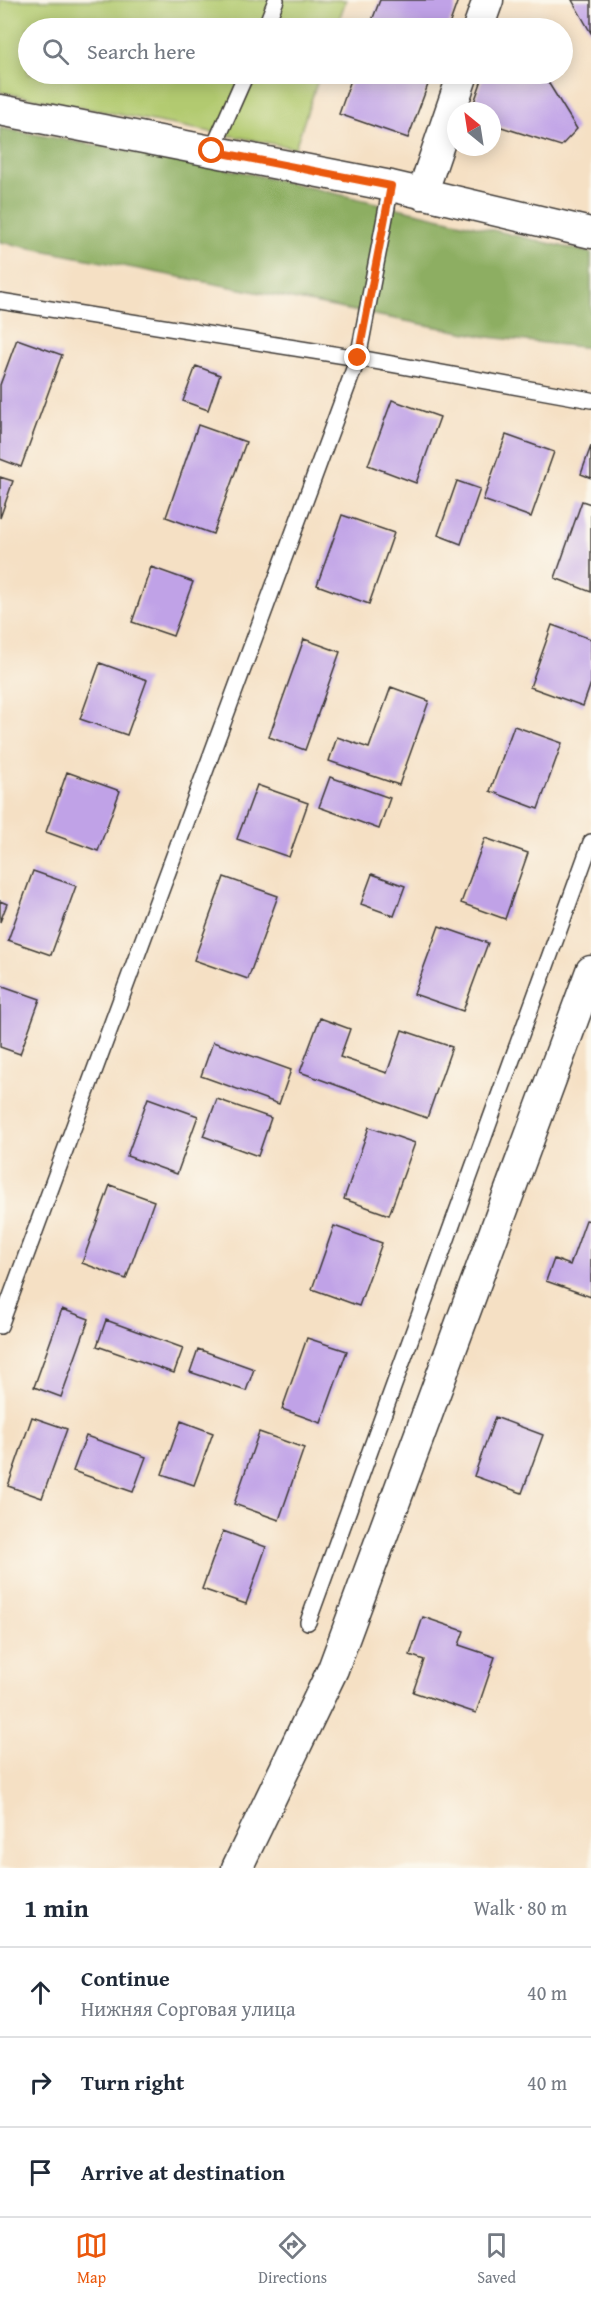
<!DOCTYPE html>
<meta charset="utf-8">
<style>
body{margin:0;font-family:"Gentium Book Plus",serif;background:#f6f6f7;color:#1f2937}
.compass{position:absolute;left:447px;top:102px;width:54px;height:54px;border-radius:50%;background:#fff;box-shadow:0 3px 15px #0003;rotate:330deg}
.stop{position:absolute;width:18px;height:18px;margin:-14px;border:4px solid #ea580c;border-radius:50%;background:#fff}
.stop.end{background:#ea580c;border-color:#fff;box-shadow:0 2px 6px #0008}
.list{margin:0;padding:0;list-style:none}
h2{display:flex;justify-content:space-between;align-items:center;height:78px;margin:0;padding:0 24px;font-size:26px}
h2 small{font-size:20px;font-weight:400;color:#747a83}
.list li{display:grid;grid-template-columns:39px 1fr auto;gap:18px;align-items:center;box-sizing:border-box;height:90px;padding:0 24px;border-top:2px solid #e0e1e3}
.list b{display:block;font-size:22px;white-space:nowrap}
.list p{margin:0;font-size:20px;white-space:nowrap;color:#747a83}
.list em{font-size:20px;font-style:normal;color:#747a83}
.icon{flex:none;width:33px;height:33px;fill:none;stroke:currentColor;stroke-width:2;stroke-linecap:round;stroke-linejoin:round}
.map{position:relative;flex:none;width:591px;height:1868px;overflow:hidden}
.search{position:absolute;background:#fff;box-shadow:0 3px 15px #0003;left:18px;right:18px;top:18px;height:66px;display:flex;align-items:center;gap:15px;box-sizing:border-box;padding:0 21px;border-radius:33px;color:#747a83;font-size:22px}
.sheet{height:348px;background:#fff}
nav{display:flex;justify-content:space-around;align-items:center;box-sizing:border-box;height:84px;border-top:2px solid #e0e1e3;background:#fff;font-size:16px;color:#747a83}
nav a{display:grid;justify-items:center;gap:3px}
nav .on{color:#ea580c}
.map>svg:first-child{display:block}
.green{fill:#b2ca70;stroke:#677346;stroke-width:1.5}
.forest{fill:#8dae62;stroke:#54653f;stroke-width:1.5}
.building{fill:#c0a2e7}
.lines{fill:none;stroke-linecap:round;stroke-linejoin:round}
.service-casing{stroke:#3d3935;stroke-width:18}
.minor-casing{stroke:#3d3935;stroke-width:33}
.service{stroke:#fff;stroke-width:15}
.minor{stroke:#fff;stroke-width:30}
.route{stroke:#ea580c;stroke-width:8}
</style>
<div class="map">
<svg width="591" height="1868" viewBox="0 0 591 1868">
<rect width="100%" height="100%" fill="#fbf7ec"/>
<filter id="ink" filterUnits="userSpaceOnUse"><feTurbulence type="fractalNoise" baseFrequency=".0167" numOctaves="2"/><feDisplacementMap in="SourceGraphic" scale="12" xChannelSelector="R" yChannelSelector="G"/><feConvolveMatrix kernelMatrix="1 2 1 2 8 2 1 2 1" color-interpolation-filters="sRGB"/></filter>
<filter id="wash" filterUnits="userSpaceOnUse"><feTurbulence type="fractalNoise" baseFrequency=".008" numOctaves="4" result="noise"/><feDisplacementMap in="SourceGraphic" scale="24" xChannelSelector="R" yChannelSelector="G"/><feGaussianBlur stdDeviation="1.35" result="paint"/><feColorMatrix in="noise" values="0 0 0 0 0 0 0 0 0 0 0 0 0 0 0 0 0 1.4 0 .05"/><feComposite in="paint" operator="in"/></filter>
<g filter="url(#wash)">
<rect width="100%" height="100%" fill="#f5e0c4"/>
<path class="green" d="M0,0H346L336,28H28V74H320L295,148L0,92Z"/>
<path class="forest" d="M0,128L243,172L591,253V348L488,337L0,242Z"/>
<g id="blocks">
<path class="building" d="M380,0H458L448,28H369Z
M572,0H591V33Z
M353,74H432L408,138L339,114Z
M484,74H543L577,129L561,146L492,124V111H471Z
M17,339L62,355L21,467L0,459V385Z
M196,366L220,375L208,410L183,401Z
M392,400L440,417L416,483L368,465Z
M198,425L246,442L213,534L166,517Z
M506,435L554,452L531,517L483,500Z
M591,446V478L581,474Z
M0,477L13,481L0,518Z
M457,481L480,489L461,544L438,535Z
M582,501L591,504V592L555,578Z
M342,515L394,533L369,604L317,585Z
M151,567L193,582L173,636L132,622Z
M552,625L591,639V683L583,706L530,687Z
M304,639L340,652L305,750L269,737Z
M100,663L147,680L127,735L80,719Z
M391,687L429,701L399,785L329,761L337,737L369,748Z
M514,726L562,743L538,809L490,791Z
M67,772L120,791L98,851L46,832Z
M330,777L390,798L379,829L319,807Z
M257,785L308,803L289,857L237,839Z
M485,838L528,853L505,919L461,903Z
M33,871L76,886L51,955L8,940Z
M372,874L405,886L394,916L361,904Z
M224,877L278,896L248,979L194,960Z
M0,901L7,904L0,922Z
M439,926L488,943L463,1011L414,994Z
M0,985L40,999L20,1054L0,1047Z
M320,1018L350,1029L340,1057L387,1073L402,1030L452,1047L427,1118L300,1072Z
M213,1042L291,1070L279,1104L201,1076Z
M148,1098L198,1116L177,1174L127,1156Z
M217,1099L271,1118L258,1156L203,1136Z
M369,1127L415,1143L389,1215L344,1199Z
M110,1185L154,1201L126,1279L82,1263Z
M586,1220L591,1221V1297L546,1281L554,1259L570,1265Z
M334,1226L382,1243L359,1306L312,1289Z
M62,1309L89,1319L61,1397L34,1387Z
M106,1320L183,1348L174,1373L97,1346Z
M307,1338L347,1351L321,1423L282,1409Z
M198,1349L254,1369L246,1391L190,1372Z
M32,1417L67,1429L42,1498L8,1486Z
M495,1417L543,1435L522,1493L474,1476Z
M181,1421L213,1433L194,1485L162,1474Z
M259,1432L304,1448L279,1520L234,1504Z
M86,1436L146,1457L133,1492L73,1471Z
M223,1531L266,1547L246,1604L202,1589Z
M423,1617L464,1631L459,1645L495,1657L476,1713L413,1692L424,1660L410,1655Z"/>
</g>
</g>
<g filter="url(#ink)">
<use href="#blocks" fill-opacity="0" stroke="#3d3935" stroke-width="1.5"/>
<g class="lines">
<g class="service-casing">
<path id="service" d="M265,28L276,0
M212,151L246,74
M0,301L358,358L591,400
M0,1326L358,358L391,186
M308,1622L591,842"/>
</g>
<g class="minor-casing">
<path id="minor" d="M478,28L488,0
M0,110L391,186L591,233
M422,194L463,74
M237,1868L333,1669L591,971"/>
</g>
<use href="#service" class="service"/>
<use href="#minor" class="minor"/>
</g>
</g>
<g class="lines" filter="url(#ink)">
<path class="route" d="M212,151L391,186L358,358"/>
</g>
</svg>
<svg class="compass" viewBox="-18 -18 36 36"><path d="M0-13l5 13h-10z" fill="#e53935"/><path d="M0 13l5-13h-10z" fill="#747a83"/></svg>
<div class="stop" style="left:212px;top:151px"></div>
<div class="stop end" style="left:358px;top:358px"></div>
<div class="search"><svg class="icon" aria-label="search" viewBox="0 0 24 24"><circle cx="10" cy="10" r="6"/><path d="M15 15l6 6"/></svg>Search here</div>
</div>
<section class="sheet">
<h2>1 min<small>Walk · 80 m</small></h2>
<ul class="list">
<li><svg class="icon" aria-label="ahead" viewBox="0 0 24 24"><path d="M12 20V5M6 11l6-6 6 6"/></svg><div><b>Continue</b><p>Нижняя Сорговая улица</p></div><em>40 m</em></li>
<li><svg class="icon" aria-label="right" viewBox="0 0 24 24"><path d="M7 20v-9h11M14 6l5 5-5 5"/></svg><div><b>Turn right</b></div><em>40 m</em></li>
<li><svg class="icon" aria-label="arrive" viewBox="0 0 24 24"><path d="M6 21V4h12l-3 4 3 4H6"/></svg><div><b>Arrive at destination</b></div></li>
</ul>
</section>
<nav>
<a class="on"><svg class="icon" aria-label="map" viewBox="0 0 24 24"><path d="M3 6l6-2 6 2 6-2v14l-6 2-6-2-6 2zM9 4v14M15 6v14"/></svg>Map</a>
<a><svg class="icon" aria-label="directions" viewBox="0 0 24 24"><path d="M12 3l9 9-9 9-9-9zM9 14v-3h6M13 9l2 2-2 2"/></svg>Directions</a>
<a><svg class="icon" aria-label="saved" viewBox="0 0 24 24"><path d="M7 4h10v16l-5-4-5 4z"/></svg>Saved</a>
</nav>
